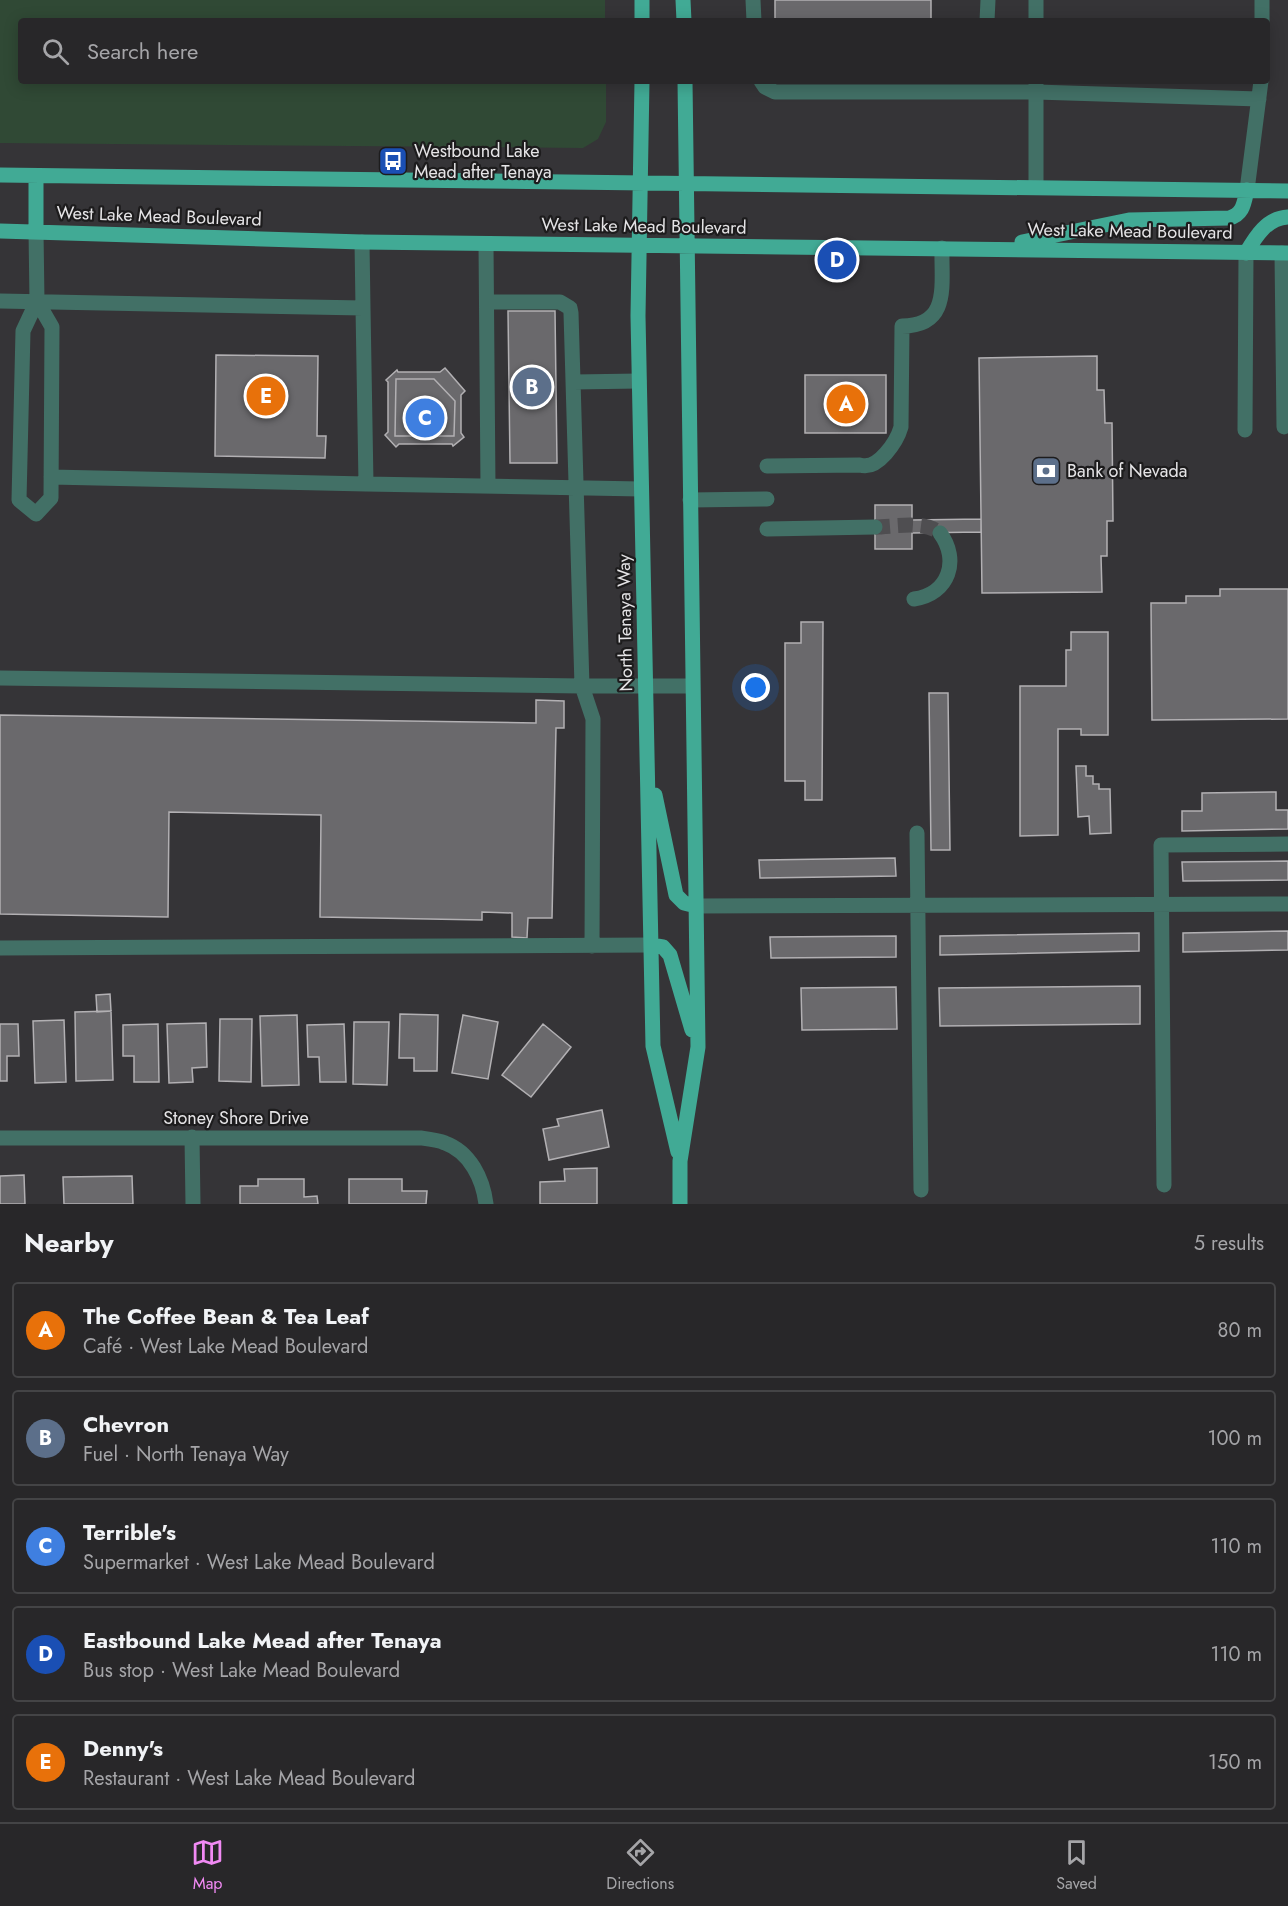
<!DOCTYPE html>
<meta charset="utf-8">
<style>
body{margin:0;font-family:Jost,sans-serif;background:#302f31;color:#f1f3f6}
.you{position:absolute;left:756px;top:688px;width:21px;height:21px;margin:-15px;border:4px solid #fff;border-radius:50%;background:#1a73e8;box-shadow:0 0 0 9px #1a73e833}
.badge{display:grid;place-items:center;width:39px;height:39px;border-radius:50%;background:#f18af4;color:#fff;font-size:20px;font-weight:700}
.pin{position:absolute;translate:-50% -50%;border:3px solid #fff;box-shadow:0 2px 6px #0006}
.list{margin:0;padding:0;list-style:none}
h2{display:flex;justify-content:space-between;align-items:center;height:78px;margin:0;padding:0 24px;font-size:26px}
h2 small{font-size:20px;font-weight:400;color:#a5a5a8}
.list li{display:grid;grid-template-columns:39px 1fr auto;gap:18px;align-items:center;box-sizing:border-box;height:96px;margin:0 12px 12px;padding:0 12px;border:2px solid #444446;border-radius:6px}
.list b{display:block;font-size:22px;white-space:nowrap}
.list p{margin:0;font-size:20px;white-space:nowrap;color:#a5a5a8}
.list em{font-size:20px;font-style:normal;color:#a5a5a8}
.icon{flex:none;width:33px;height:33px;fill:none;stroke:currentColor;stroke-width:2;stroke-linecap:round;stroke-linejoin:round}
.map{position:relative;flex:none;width:1288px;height:1204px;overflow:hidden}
.search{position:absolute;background:#282729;box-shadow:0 3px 15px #0003;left:18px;right:18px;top:18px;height:66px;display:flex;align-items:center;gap:15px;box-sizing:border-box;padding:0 21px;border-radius:6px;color:#a5a5a8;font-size:22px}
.sheet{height:618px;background:#282729}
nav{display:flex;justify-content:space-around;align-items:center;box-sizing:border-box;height:84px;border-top:2px solid #444446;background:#282729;font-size:16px;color:#a5a5a8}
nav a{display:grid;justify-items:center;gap:3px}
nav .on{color:#f18af4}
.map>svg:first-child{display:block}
.green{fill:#304935}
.building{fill:#6a696c;stroke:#b2b0b3;stroke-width:1.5;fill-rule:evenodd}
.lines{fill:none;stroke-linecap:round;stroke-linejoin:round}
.minor-tunnel{stroke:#4f4e51;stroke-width:15;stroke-dasharray:15 8;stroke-linecap:butt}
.minor{stroke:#427066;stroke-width:15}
.major{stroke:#41aa95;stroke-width:15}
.labels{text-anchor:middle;stroke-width:4.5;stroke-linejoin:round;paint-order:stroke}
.poi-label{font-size:18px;fill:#e5e4e6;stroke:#1d1c1d;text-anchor:start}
.street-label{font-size:18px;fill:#e5e4e6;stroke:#1d1c1d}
</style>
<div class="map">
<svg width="1288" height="1204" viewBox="0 0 1288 1204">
<rect width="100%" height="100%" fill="#353437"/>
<path class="green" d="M0,0H605V21H21V81H606V122L598,139L583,148L0,143Z"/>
<path class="building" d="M775,0H931V21H775Z
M508,311H555L557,463H510Z
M216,355L318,356L317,436H326L325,458L215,456Z
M1097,356V390H1104L1105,423H1112L1113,521H1107V556H1101L1102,592L982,593L979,358Z
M445,368L465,391L461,395V433L464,437L453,446L452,444H399L396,447L385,435L388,432V382L386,380L397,370L398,372H440ZM396,379H434L455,401L454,436H395Z
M805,375H886V433H805Z
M396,379H434L455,401L454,436H395Z
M875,505H912V549H875Z
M981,519V532L912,533V520Z
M1220,589H1288V719L1152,720L1151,603H1186V596H1220Z
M801,622H823L822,800H805V781H785V643H801Z
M1071,632H1108V735H1081V729H1058V835L1020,836V686H1066V650H1071Z
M929,693H948L950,850H931Z
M536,700L564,701V728H556L552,918H528L527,938L512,937V913L482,912V920L320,917L321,815L169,812L168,917L0,914V715L536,723Z
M1076,766H1086V776H1093V784H1099V789H1110L1111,833L1090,834L1089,816L1078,817Z
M1276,792V810H1288V829L1182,831V811H1202V793Z
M895,858L896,876L760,878L759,860Z
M1288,861V880L1183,881L1182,862Z
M1288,931V950L1183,952V933Z
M1139,933V951L940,955V936Z
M896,936V957L771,958L770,937Z
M1140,986V1024L940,1026L939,988Z
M896,987L897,1029L802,1030L801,988Z
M110,994L111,1011L97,1012L96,995Z
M111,1011L113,1080L76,1081L75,1012Z
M400,1014L438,1015L437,1071H414V1058H399Z
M297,1015L299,1085L262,1086L260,1016Z
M463,1015L498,1022L488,1079L452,1073Z
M220,1019H252L251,1082L219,1081Z
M64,1020L66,1082L35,1083L33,1021Z
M354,1022H389L387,1085L353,1084Z
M206,1023L207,1067L192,1068L193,1082L169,1083L167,1024Z
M0,1024H18L19,1056H7V1081H0Z
M158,1024L159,1082H134V1056H123V1025Z
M344,1024L346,1082H320L319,1057H308L307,1025Z
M543,1024L571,1047L531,1097L502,1075Z
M602,1110L609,1147L549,1160L543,1129L559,1126L557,1119Z
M597,1168V1204H540V1182L565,1181L564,1169Z
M24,1175L25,1204H0V1176Z
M132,1176L133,1204H64L63,1177Z
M258,1179H304V1197L317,1196L318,1204H240V1186H258Z
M349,1179H402V1191H427L426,1204H349Z"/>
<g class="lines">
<path class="minor-tunnel" d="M875,527C894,527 924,520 940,533"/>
<path class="minor" d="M753,0L754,21
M987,21L988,0
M1036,21V0
M1262,21V0
M761,81L765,87L775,92H1036L1259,99
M1036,187V81
M1247,190L1261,81
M36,231L37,301L23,331L19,500L36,514L51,498L52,327L37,301
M486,244L488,486
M1282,253L1284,427
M0,301L363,308L362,242
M487,302H560L570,308L571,313L582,686L593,719L592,946
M363,308L366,484L641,489
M574,382L639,381
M1245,430L1246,253
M767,466L860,465C878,471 897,441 901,427L902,326C951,326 941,284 942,248
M51,477L366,484
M690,500L767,499
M767,529L875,527
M914,599C949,594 960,560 940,533
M0,678L582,686H692
M917,833L921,1190
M696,906L1288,904
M0,948L651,945
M192,1137L193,1204
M0,1138H421C429,1139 438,1140 445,1143C470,1152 483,1179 486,1204
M1164,1185L1161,845L1288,844"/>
<path class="major" d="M683,0L684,21
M642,21V0
M642,81L638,316L653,1046L678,1152
M0,175L1288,191
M36,176V231
M0,231L362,242L1288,253
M1022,242L1129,220L1229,218C1243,215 1244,203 1247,190
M1246,253C1256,236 1267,218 1288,217
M655,795L676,895L684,903L696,906
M651,945L663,947L670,955L692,1030
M680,1204V1161L698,1047L685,81"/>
</g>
<defs>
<g id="bus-square" transform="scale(1.5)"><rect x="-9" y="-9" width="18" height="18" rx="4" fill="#1a4fb4" stroke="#1d1c1d"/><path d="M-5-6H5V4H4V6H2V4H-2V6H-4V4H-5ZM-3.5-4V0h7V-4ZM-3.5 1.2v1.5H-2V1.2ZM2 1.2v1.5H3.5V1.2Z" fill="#fff"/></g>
<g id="bank-square" transform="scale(1.5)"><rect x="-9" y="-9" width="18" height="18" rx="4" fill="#5c6f8a" stroke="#1d1c1d"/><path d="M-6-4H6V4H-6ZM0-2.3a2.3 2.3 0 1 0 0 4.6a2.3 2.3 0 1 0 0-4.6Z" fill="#fff"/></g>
</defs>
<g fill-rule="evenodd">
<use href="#bus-square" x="393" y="161"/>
<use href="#bank-square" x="1046" y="471"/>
</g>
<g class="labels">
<g class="poi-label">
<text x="414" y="157">Westbound Lake<tspan x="414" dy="21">Mead after Tenaya</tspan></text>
<text x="1067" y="477">Bank of Nevada</text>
</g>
<g class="street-label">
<text transform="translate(159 216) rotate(2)" y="6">West Lake Mead Boulevard</text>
<text transform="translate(644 226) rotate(1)" y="6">West Lake Mead Boulevard</text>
<text transform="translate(1130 231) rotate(1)" y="6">West Lake Mead Boulevard</text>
<text transform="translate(625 623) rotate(-91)" y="6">North Tenaya Way</text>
<text x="236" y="1124">Stoney Shore Drive</text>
</g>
</g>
</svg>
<div class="you"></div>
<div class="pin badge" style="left:846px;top:404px;background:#e8710a">A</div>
<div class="pin badge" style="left:532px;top:387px;background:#5c6f8a">B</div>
<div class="pin badge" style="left:425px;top:418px;background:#3f7fe0">C</div>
<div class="pin badge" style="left:837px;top:260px;background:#1a4fb4">D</div>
<div class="pin badge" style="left:266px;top:396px;background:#e8710a">E</div>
<div class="search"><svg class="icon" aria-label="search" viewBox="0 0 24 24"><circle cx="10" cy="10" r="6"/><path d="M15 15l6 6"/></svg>Search here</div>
</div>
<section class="sheet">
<h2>Nearby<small>5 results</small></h2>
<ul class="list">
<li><span class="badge" style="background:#e8710a">A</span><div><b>The Coffee Bean &amp; Tea Leaf</b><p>Café · West Lake Mead Boulevard</p></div><em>80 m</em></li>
<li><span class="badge" style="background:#5c6f8a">B</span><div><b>Chevron</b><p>Fuel · North Tenaya Way</p></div><em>100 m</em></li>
<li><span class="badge" style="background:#3f7fe0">C</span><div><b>Terrible's</b><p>Supermarket · West Lake Mead Boulevard</p></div><em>110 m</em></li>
<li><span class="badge" style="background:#1a4fb4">D</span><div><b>Eastbound Lake Mead after Tenaya</b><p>Bus stop · West Lake Mead Boulevard</p></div><em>110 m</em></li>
<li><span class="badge" style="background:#e8710a">E</span><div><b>Denny's</b><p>Restaurant · West Lake Mead Boulevard</p></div><em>150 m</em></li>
</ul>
</section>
<nav>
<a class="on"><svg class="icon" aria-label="map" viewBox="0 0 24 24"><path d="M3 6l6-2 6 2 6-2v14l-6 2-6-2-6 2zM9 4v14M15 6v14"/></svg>Map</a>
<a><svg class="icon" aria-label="directions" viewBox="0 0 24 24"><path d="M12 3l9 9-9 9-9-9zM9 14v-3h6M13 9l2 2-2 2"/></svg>Directions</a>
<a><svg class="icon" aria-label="saved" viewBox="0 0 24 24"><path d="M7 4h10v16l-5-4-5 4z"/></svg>Saved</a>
</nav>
